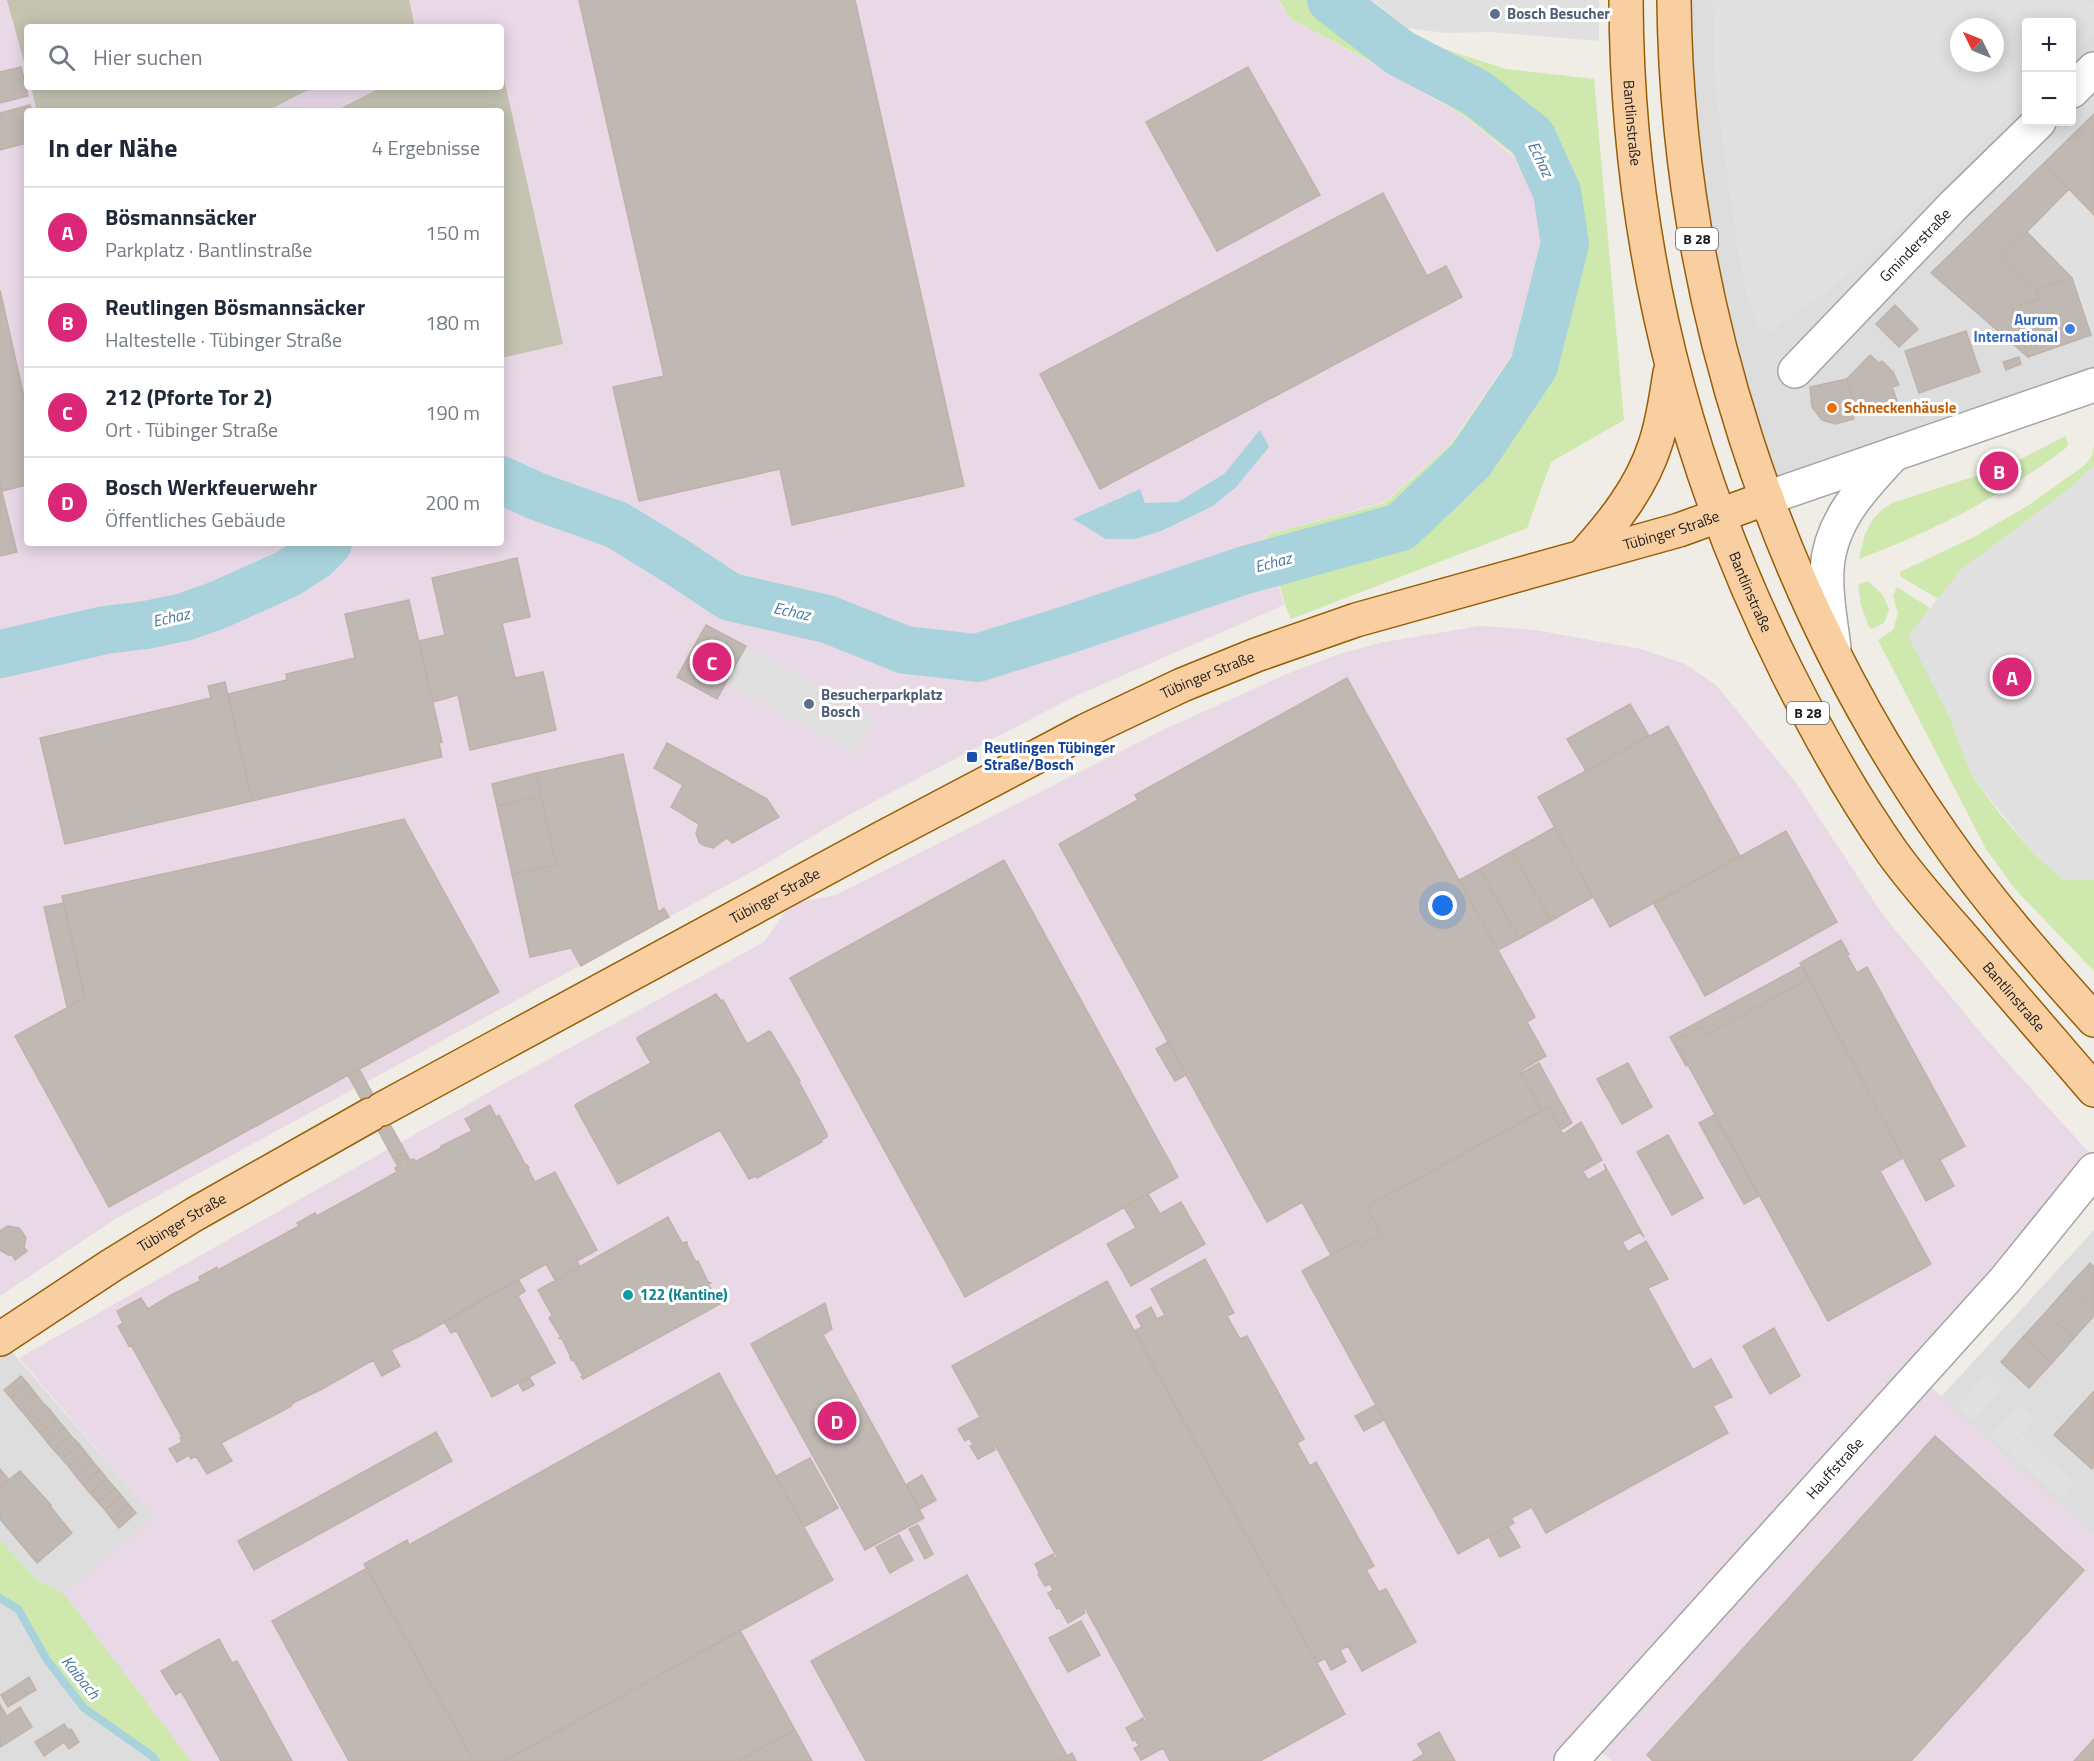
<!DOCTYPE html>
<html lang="de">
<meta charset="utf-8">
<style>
body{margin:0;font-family:"Titillium Web",sans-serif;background:#f6f6f7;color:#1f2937}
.controls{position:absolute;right:18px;top:18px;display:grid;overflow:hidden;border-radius:6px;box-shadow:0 3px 15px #0003}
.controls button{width:54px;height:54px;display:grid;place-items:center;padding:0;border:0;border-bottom:2px solid #e0e1e3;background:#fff;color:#1f2937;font:30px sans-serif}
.compass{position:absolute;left:1950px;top:18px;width:54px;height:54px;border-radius:50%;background:#fff;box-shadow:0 3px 15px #0003;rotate:313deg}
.you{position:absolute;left:1443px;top:906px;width:21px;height:21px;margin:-15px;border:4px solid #fff;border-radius:50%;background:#1a73e8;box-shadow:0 0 0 9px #1a73e833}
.badge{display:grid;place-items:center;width:39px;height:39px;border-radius:50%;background:#db2777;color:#fff;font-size:20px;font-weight:700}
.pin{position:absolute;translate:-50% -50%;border:3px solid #fff;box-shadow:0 2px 6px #0006}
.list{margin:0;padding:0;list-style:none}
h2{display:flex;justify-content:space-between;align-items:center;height:78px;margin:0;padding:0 24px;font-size:26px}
h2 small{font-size:20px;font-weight:400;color:#747a83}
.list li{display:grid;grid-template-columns:39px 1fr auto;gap:18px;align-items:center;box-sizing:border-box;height:90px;padding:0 24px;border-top:2px solid #e0e1e3}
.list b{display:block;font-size:22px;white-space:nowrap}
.list p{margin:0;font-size:20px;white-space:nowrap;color:#747a83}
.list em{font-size:20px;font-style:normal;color:#747a83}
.icon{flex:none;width:33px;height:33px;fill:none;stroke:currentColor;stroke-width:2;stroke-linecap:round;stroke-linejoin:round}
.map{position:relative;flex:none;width:2094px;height:1761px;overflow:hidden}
.search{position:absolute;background:#fff;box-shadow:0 3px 15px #0003;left:24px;top:24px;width:480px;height:66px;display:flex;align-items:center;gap:15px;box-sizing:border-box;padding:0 21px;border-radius:6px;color:#747a83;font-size:22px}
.panel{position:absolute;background:#fff;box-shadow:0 3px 15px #0003;left:24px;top:108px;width:480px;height:438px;border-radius:6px}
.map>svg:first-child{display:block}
.residential{fill:#dedddd;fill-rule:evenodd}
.industrial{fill:#e9d8e6;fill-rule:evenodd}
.construction{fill:#c4c3b2}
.grass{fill:#cee8ae}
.parking{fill:#e0e0e0;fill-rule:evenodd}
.water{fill:#a8d3dc}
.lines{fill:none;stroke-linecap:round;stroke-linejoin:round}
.stream{stroke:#a8d3dc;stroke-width:8}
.river{stroke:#a8d3dc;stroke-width:48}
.building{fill:#c0b8b3;stroke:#c1b2a9;stroke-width:1.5}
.minor-casing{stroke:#a4a4a4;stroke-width:36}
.major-casing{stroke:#965f05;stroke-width:36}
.minor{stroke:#fff;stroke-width:33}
.major{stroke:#f9cfa2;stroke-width:33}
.service-dot{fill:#5c6f8a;stroke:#fff;stroke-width:2}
.shop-dot{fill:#3f7fe0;stroke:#fff;stroke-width:2}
.food-dot{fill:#e8710a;stroke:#fff;stroke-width:2}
.transit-dot{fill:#1a4fb4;stroke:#fff;stroke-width:2}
.culture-dot{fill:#0f9aa8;stroke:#fff;stroke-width:2}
.labels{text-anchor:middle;stroke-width:6;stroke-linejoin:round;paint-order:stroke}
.shield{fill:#fff;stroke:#636363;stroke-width:1.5}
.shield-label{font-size:14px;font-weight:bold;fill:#202020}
.service-label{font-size:15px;font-weight:bold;fill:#4e5e75;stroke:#fff;text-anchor:start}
.street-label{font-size:15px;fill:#202020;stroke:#fff}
.shop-label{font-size:15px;font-weight:bold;fill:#366cbe;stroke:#fff;text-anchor:end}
.food-label{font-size:15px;font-weight:bold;fill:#c56008;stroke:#fff;text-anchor:start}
.transit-label{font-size:15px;font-weight:bold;fill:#164399;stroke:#fff;text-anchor:start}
.culture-label{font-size:15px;font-weight:bold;fill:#0d838f;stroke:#fff;text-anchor:start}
.water-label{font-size:16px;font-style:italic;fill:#48779d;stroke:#fff}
</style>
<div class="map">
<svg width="2094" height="1761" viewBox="0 0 2094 1761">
<rect width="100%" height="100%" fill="#f0ece6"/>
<path class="residential" d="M1674,0H2094V385L1767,498L1743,428ZM2026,22H2072V122H2026ZM1959,27H1995V63H1959Z
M2094,1230V1536L1941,1397Z
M0,1338L156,1518L64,1594L191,1761H0Z"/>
<path class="industrial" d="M0,0H1278L1291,19L1392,74L1462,115L1514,157L1536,202L1543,241L1513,353L1450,444L1385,502L1265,535L1284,605L1071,698L852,813L755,870L115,1219L0,1296ZM27,27H501V87H27ZM27,111H501V543H27Z
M1480,626L1535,630L1641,649L1685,664L1716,685L1796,783L1883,915L1986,1039L2094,1158L1918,1375L2094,1536V1761H1612L1589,1743L1571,1761H191L64,1594L155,1517L19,1358L509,1081L764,942L791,904L836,895L1167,728L1289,673L1339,654L1384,642Z"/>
<path class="construction" d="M7,0H409L415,27H27V73Z
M501,65L563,344L501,358V111H335L382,87H501Z
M31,87H314L267,111H37Z"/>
<path class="grass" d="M1279,0H1357L1404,36L1506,69L1594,79L1624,420L1551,462L1527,528L1291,619L1285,605L1266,535L1385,503L1451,444L1514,353L1544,241L1536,201L1515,156L1463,115L1392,73L1291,19Z
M2065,436L2068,443L2066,448C2001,497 1935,530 1859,559L1865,534L1873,519L1883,509L1892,503L1985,473L1987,480L2013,472L2010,465Z
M2094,446V465L2073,486L1961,570L1938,599L1900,576V572L1976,536L2029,505L2085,465L2092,456Z
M1868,581L1883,595L1889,610L1884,623L1872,629L1869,627L1861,605L1858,585Z
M1897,587L1930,608L1909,636L1950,718L1972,776L2000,814L2034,854L2064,880H2094V971L2015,889L1986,849L1878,640L1893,630L1898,613L1893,596Z
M0,1541L38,1581L64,1594L191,1761H156L152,1756L84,1708L47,1660L18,1609L0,1598Z"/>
<path class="parking" d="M1372,0H1599V41L1490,32L1447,33L1407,28Z
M1713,0H2090L2094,4V35L2072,56V22H2026V99L1864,261L1818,298L1769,332L1757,323L1746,292L1738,250L1715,88ZM1959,27H1995V63H1959Z
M2069,189L2094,215V334L2091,335L2072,278L2027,232Z
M2094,465V880H2064L2034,854L1972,776L1950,718L1908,636L1961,570L2073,486Z
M746,646L875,717L855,754L726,683Z
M1986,1375L2002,1389L1973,1421L1957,1407Z
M2019,1405L2034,1419L2006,1451L1990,1436Z
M2022,1436L2074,1482L2060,1498L2008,1452Z"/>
<path class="water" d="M1260,430L1269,447L1236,487L1213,506L1161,531L1135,539H1106L1073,519L1140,489L1145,503L1178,502L1224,474Z"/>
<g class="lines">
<path class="stream" d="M0,1598L18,1609L47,1660L84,1708L152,1756L156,1761"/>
<path class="river" d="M501,480L536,496L617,525L674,560L730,597L827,619L905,650L977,658L1070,629L1242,571L1401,527L1471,460L1534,366L1565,244L1557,192L1532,137L1477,93L1400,53L1331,0
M0,654L105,630L146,625L184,617L218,605L287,574L315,556L328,543"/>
</g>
<path class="building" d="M579,0H855L964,486L792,525L780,469L639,501L613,387L664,376Z
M21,67L28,96L0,103V72Z
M1248,67L1320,195L1217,251L1146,122Z
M30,105L32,111H27V143L0,150V113Z
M2094,114V215L2044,163Z
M2044,163L2069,189L2003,256L2036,290L2039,299L2012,308L2028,357L1931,273Z
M1383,193L1427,276L1446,266L1462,297L1100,489L1040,374Z
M2027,232L2072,278L2036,290L2003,256Z
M2072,278L2091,335L2028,357L2012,308L2039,299L2036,290Z
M0,290L27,410V485L2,491L0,484Z
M1895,305L1918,329L1899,347L1876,324Z
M1966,331L1980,372L1919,393L1905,351Z
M1870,355L1879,363L1882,361L1893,372L1899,385L1892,387L1897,401L1858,413L1847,379Z
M2019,357L2021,364L2006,370L2003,362Z
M1847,379L1854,402L1849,404L1854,419L1835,424L1822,420L1812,407L1810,387Z
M2006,466L2008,471L1990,478L1988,472Z
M0,484L17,552L0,556Z
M517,558L530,617L502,623L515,678L543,672L556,730L470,750L458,695L433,702L419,641L445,635L432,578Z
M409,600L442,742L439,743L442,757L252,801L228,694L287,680L286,674L355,658L345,614Z
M706,625L746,646L717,699L677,677Z
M1347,678L1535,1017L1527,1022L1546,1056L1520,1071L1542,1111L1366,1207L1381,1234L1360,1246L1358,1240L1331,1255L1302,1202L1267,1222L1059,844L1138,800L1135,795Z
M225,682L252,801L65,844L40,738L211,698L208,686Z
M1630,704L1649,736L1586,771L1567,739Z
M1668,726L1740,856L1610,927L1538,797Z
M667,743L767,799L779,817L732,843L727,838L713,848L703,845L699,842L696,833L699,824L671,807L683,785L654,768Z
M623,754L658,912L664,908L669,917L581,966L571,948L530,957L512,874L556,865L536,773Z
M536,773L541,796L497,806L492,784Z
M541,796L556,865L512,874L497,806Z
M404,819L499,992L109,1207L15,1036L85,998L62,896L290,846Z
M1555,827L1593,897L1551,921L1512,851Z
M1786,831L1837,922L1705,996L1654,904Z
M1512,851L1551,921L1519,939L1480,869Z
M1004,860L1178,1177L965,1297L790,978Z
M1480,869L1519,939L1498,950L1459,880Z
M64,903L85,998L67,1007L44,907Z
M1841,940L1849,954L1847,955L1857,973L1867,967L1965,1146L1940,1160L1954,1186L1926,1201L1800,963Z
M1802,966L1809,979L1705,1035L1700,1027L1675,1041L1688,1065L1686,1066L1670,1037Z
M1809,979L1903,1158L1880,1171L1931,1264L1828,1321L1675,1041L1700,1027L1705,1035Z
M716,994L721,1001L723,1000L747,1044L769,1031L771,1032L800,1081L799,1082L827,1134V1137L821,1140L822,1142L757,1178L756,1176L749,1179L720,1130L618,1184L575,1106L576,1104L651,1063L637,1039L638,1037Z
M1168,1042L1186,1075L1175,1081L1156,1049Z
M1539,1063L1572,1123L1561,1130L1548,1107L1542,1111L1521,1073Z
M1628,1063L1652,1107L1622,1124L1597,1079Z
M359,1069L410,1160L408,1161L403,1153L396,1157L401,1165L398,1167L348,1075Z
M490,1105L496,1117L499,1115L526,1166L527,1165L529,1168L528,1169L535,1182L555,1172L597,1250L577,1261L580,1267L555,1280L546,1264L420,1336L391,1350L400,1366L382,1376L373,1360L322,1389L293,1403L290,1407L221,1443L232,1461L207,1474L196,1456L191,1459L189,1455L177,1462L169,1449L182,1442L180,1438L182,1437L131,1345L129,1346L118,1326L123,1323L117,1311L141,1298L148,1309L171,1295L200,1281L199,1277L217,1267L218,1270L299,1226L297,1223L315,1213L317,1216L397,1172L395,1168L401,1165L396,1157L403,1153L408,1161L414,1159L415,1162L441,1148V1146L472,1131L465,1119Z
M1548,1107L1563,1134L1581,1122L1602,1160L1585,1170H1582L1588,1180L1606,1170L1604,1164L1644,1237L1640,1232L1622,1242L1628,1252L1646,1241L1668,1279L1648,1288L1693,1370L1711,1359L1732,1397L1713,1406L1728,1433L1546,1533L1531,1506L1529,1507L1530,1508L1511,1518L1514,1523L1458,1554L1302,1271L1358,1240L1360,1246L1381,1234L1366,1207Z
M1714,1115L1759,1196L1744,1204L1699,1123Z
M1668,1135L1703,1198L1672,1215L1637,1152Z
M1148,1194L1160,1214L1181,1202L1205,1244L1131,1286L1107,1244L1136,1228L1124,1207Z
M668,1217L682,1243L687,1242V1245L696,1262L698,1261L708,1282L711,1283L708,1284L720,1304L583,1379L581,1377L583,1376L573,1359L571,1360L570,1357H571L562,1339L559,1338L561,1337L549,1318L552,1315L538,1290Z
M8,1226L19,1228L26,1238L24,1247L27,1251L15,1260L12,1255H8L0,1250V1231Z
M1205,1259L1234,1313L1227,1316L1240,1339L1247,1336L1304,1439L1297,1443L1310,1466L1316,1462L1374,1566L1366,1570L1379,1592L1386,1589L1416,1642L1362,1671L1348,1646L1340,1650L1346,1662L1331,1670L1325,1658L1317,1663L1134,1331L1142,1327L1136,1316L1151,1307L1157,1319L1165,1315L1151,1289Z
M2090,1263L2094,1267V1311L2067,1288Z
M518,1279L525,1291L518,1296L555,1363L492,1397L456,1330L451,1333L444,1321Z
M1107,1281L1345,1714L1260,1761H1170L1163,1748L1141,1760L1134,1748L1139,1746L1135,1739L1133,1741L1126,1728L1143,1718L1145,1722L1147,1721L1085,1608L1083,1609L1085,1613L1068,1623L1060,1609L1063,1608L1062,1606L1057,1609L1048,1593L1053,1590L1050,1584L1045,1586L1038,1574L1043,1572L1042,1570L1039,1572L1035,1564L1053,1554L1055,1559L1057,1557L995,1445L993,1446L995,1450L978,1459L970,1446L973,1445L969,1438L965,1441L958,1429L980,1417L952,1366Z
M2067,1288L2094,1311V1316L2074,1338L2045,1313Z
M825,1303L832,1329L823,1335L924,1518L865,1550L751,1344Z
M2045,1313L2074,1338L2052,1363L2023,1337Z
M1774,1328L1800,1376L1770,1394L1743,1346Z
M2023,1337L2052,1363L2029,1388L2001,1362Z
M719,1373L833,1580L503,1761H474L364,1564L407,1540L409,1545Z
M21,1376L28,1384L11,1398L4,1390Z
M529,1377L534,1385L523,1391L518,1382Z
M28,1384L35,1393L18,1407L11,1398Z
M2094,1391V1467L2092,1469L2054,1435Z
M35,1393L42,1402L26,1416L18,1407Z
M42,1402L50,1410L33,1425L26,1416Z
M1376,1405L1384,1420L1364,1431L1355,1416Z
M50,1410L57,1419L40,1433L33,1425Z
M57,1419L64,1427L47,1442L40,1433Z
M64,1427L71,1436L54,1450L47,1442Z
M436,1432L452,1461L254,1570L238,1541Z
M71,1436L79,1444L62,1459L54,1450Z
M1935,1436L2084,1570L1911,1761H1653L1647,1755Z
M79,1444L86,1453L69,1467L62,1459Z
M86,1453L93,1462L76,1476L69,1467Z
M810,1458L838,1508L804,1527L776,1476Z
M93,1462L100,1470L83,1485L76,1476Z
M0,1469L9,1480L0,1487Z
M100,1470L107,1479L90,1493L83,1485Z
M20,1471L51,1505L50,1506L72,1533L37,1563L0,1519V1487Z
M922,1475L936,1500L920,1509L907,1484Z
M107,1479L115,1488L98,1502L90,1493Z
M115,1488L122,1496L105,1510L98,1502Z
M122,1496L129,1505L112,1519L105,1510Z
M129,1505L136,1513L119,1528L112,1519Z
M918,1525L933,1554L925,1559L909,1529Z
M1508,1526L1520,1547L1500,1557L1489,1537Z
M899,1535L913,1560L890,1573L876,1547Z
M367,1568L474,1761H349L272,1621Z
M967,1575L1067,1756L1058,1761H866L811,1661Z
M1081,1621L1100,1655L1068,1672L1049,1638Z
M740,1630L795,1730L738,1761H506Z
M219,1639L232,1663L237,1661L292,1761H221L181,1691L176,1695L161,1671Z
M29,1677L36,1690L27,1695L20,1683Z
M20,1683L27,1695L8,1707L1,1695Z
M0,1705L7,1716L20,1707L32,1727L0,1747Z
M64,1724L68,1730L71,1729L79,1742L69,1749L64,1742L44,1756L35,1742Z
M795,1730L812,1761H738Z
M1439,1732L1455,1761H1413L1424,1754L1418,1744Z
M2094,1739V1761H2074Z
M1072,1753L1076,1761H1058Z"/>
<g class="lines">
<g class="minor-casing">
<g id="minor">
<path d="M2072,91L2094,69"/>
<path id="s1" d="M1795,371L1954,205L2039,122"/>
<path d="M1767,498L2094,385"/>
<path d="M1834,648C1831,622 1825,594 1827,569C1830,521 1863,487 1894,454"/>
<path id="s2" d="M1571,1761L2005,1280L2094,1170"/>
</g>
</g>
<g class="major-casing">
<g id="major">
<path id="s3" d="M1626,0C1627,236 1682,462 1787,672C1818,734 1852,795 1892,852C1912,880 1935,906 1958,932C2003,985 2049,1037 2094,1090"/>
<path d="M1674,0C1677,296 1773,594 1943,836C1988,901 2041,961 2094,1020"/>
<path d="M1583,556C1613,523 1641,488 1655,445C1663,422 1666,397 1670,373"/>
<path id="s4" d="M382,1109L882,838L1085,731L1182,685L1256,655L1356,620L1679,530L1767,498"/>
<path id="s5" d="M0,1339L112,1265L195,1214L370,1115"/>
</g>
</g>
<use href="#minor" class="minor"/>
<use href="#major" class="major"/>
</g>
<g class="service-dot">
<circle cx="1495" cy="14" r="6"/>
<circle cx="809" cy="704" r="6"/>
</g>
<circle class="shop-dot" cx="2070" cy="329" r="6"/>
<circle class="food-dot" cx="1832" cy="408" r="6"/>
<rect class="transit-dot" x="966" y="751" width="12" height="12" rx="3"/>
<circle class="culture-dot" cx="628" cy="1295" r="6"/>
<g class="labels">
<g class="shield">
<rect x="1676" y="228" width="42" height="22" rx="4.5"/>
<rect x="1787" y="702" width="42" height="22" rx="4.5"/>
</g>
<g class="shield-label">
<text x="1697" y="244">B 28</text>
<text x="1808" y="718">B 28</text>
</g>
<g class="service-label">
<text x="1507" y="19">Bosch Besucher</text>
<text x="821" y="700">Besucherparkplatz<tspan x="821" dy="17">Bosch</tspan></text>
</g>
<g class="street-label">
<text dy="5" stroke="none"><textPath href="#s3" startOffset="123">Bantlinstraße</textPath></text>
<text dy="5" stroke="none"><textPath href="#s1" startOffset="174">Gminderstraße</textPath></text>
<text dy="5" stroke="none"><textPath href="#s4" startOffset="1419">Tübinger Straße</textPath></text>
<text dy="5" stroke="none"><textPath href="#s3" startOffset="609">Bantlinstraße</textPath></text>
<text dy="5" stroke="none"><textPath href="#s4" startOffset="933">Tübinger Straße</textPath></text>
<text dy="5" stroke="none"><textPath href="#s4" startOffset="447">Tübinger Straße</textPath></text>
<text dy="5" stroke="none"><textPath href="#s3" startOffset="1095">Bantlinstraße</textPath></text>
<text dy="5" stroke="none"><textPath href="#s5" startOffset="216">Tübinger Straße</textPath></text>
<text dy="5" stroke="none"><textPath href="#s2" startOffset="394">Hauffstraße</textPath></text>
</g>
<g class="shop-label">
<text x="2058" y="325">Aurum<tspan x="2058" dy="17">International</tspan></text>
</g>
<g class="food-label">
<text x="1844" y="413">Schneckenhäusle</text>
</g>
<g class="transit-label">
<text x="984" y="753">Reutlingen Tübinger<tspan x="984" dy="17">Straße/Bosch</tspan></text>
</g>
<g class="culture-label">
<text x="640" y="1300">122 (Kantine)</text>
</g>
<g class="water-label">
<text transform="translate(1541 159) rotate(64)" y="6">Echaz</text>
<text transform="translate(1273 562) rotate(-15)" y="6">Echaz</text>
<text transform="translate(792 611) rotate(12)" y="6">Echaz</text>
<text transform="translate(171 617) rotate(-13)" y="6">Echaz</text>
<text transform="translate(81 1677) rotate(51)" y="6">Kaibach</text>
</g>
</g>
</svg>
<div class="controls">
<button>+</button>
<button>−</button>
</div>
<svg class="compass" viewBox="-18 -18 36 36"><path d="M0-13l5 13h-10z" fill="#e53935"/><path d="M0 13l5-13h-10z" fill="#747a83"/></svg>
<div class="you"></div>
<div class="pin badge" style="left:2012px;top:677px">A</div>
<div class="pin badge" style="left:1999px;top:471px">B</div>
<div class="pin badge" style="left:712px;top:662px">C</div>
<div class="pin badge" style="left:837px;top:1421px">D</div>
<div class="search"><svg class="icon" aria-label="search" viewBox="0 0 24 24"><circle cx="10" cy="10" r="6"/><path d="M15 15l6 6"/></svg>Hier suchen</div>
<section class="panel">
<h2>In der Nähe<small>4 Ergebnisse</small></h2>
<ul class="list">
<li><span class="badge">A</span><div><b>Bösmannsäcker</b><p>Parkplatz · Bantlinstraße</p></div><em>150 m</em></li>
<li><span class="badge">B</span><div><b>Reutlingen Bösmannsäcker</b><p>Haltestelle · Tübinger Straße</p></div><em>180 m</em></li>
<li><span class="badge">C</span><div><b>212 (Pforte Tor 2)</b><p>Ort · Tübinger Straße</p></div><em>190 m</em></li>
<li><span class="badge">D</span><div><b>Bosch Werkfeuerwehr</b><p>Öffentliches Gebäude</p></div><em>200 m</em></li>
</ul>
</section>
</div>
